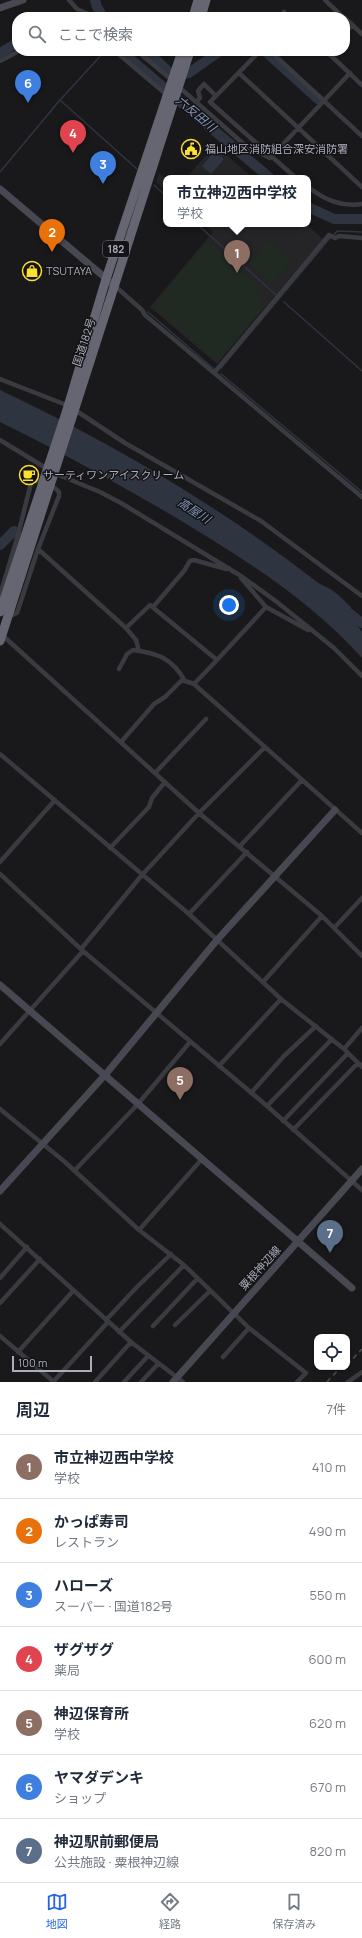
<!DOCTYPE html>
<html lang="ja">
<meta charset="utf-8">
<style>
body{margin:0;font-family:Manrope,"Noto Sans JP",sans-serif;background:#f6f6f7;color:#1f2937}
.controls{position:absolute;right:12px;bottom:12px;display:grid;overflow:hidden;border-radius:8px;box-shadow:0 1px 3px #0004}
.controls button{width:36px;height:36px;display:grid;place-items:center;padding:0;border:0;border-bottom:1px solid #e0e1e3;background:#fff;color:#1f2937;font:20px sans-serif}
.scale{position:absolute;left:12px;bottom:10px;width:80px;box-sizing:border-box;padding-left:4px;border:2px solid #abacbc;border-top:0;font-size:11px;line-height:14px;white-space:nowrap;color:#abacbc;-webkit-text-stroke:3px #141416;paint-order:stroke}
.you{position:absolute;left:229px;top:605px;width:14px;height:14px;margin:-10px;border:3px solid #fff;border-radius:50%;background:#1a73e8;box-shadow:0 0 0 6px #1a73e833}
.badge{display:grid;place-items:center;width:26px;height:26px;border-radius:50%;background:#2563eb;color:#fff;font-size:13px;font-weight:700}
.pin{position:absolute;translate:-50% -33px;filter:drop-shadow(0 1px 2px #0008)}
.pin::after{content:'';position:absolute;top:21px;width:14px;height:12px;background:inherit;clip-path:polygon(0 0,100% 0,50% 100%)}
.popup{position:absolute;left:163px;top:175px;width:148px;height:52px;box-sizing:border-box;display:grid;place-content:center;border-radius:8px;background:#fff;filter:drop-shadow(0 1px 3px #0005);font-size:13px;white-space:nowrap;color:#747a83}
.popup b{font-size:15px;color:#1f2937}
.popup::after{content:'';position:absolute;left:50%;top:100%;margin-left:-8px;border:8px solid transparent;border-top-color:#fff}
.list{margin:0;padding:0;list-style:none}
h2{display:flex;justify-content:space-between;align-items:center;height:52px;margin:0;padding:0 16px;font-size:17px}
h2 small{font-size:13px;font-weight:400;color:#747a83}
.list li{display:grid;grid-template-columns:26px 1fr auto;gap:12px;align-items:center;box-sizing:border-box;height:64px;padding:0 16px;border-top:1px solid #e0e1e3}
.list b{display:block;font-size:15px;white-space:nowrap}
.list p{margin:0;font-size:13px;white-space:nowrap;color:#747a83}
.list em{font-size:13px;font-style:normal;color:#747a83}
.icon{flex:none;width:22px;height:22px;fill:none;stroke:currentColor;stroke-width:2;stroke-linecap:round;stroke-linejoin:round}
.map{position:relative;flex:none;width:362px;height:1382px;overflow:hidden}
.search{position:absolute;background:#fff;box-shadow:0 1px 3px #0004;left:12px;right:12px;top:12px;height:44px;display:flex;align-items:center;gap:10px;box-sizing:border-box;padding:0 14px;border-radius:16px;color:#747a83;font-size:15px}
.sheet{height:500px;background:#fff}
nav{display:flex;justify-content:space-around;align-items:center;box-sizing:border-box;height:56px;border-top:1px solid #e0e1e3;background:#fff;font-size:11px;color:#747a83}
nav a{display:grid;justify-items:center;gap:2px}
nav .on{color:#2563eb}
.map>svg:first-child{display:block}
.built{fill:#252528}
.green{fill:#202a23}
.water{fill:#2e3440}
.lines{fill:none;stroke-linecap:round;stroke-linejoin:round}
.stream{stroke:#2e3440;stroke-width:1.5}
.river{stroke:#2e3440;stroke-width:10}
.street{stroke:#3a3a41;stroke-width:4.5}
.secondary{stroke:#474851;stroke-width:7}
.highway{stroke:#656672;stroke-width:9}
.rail{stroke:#4c4d56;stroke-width:1.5;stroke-dasharray:5 4;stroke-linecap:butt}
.labels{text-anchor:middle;stroke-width:3;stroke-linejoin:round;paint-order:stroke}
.shield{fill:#141416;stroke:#7e7e8a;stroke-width:1}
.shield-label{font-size:10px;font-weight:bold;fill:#abacbc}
.poi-label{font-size:11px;fill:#abacbc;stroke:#141416;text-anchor:start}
.street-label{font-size:11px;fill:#abacbc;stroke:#141416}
.water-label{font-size:12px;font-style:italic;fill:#8093b8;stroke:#141416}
</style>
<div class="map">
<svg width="362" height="1382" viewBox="0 0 362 1382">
<rect width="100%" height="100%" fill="#19191b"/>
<path class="built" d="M215,145L253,178H186Z
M159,173L166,179V191L156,182Z
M204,224H306L323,239L217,364L150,307L213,232Z"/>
<path class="green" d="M270,240L292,260L272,283L249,263Z
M207,242L211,245L212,244L260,288L257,291L264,298L260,303L264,307L221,358H213L153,306Z"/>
<path class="water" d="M215,151L224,159L211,174L202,166Z
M0,390C110,442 221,507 317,582C322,586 329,587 333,591C340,595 345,602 351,607L352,619L362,632V658C307,597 238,555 168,513C113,481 57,450 0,422Z"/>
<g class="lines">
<path class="stream" d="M61,99L104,52
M0,172L60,100L137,169
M154,185L166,196
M197,224L276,295
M333,236L337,231L362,232
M284,302L362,371
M148,312L214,369
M221,368L330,238
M221,374L362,492"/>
<path class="river" d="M95,0L97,7L103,17
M121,51L270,178
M147,51L170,73L177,76L189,73L220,51
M265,51L318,99
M0,53L17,43
M308,207L334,219H362
M0,545L14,531L16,533
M341,607L362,623"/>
<path class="street" d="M69,0L77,9L95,17
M325,0L343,17
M284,12L289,17
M345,18L362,34
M345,33L352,25
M115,51L167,95
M137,51L173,81
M260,51L210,102L296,178
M270,51L362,136
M326,51L362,85
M0,61L19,51
M239,73L362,187
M179,87L247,147L270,158L350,73
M197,101L200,98L198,91L204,84L216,96
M308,187C325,200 341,207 362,204
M115,286L142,310L145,315L362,497
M214,373L329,235L335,238L339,236L362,238
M0,379L69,406L125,443L261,521L362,596
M0,440L54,473L100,492L121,503L241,576L277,602L334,648L362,676
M38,549L126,628
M241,578L266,607L308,630
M0,595L18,535L31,483L33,480L37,481
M153,607L184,571L190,561L194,560L226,569L229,568
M8,617L17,613L38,549L59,496V492L55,488
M1,634L199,813L322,916L362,956
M139,651L136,640L126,628L150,605L217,660L194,684L362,833
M217,660L266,607
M119,669L127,654L133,650C157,653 172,658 185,681
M121,742L154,704L165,697L182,680L194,684
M0,754L189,914L281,999L344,1049L362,1067
M155,773L206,719
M240,846L302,780
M110,848L149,807L152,798L165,782
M0,862L55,800
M0,874L83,951L267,1106L362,1190
M189,914L247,852
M334,928L362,898
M81,949L142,875L199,813L265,747
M263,982L322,916
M0,1044L83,951
M344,1049L362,1028
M219,1066L281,999
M251,1093L284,1056L316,1026
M267,1106L332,1039
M0,1109L65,1162L139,1230L184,1265L249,1328L306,1373L297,1382
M283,1121L348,1053
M293,1130L355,1066L360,1064
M75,1170L138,1104L190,1042
M0,1224L131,1342L183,1382
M139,1230L202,1159
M0,1278L27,1247
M0,1303L40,1259
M106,1320L137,1287L171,1254
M175,1325L210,1291
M153,1326L197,1279
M119,1332L184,1265
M0,1336L54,1382
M18,1352L73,1291
M223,1357L249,1328
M53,1382L108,1322
M95,1382L131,1342
M124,1382L148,1356
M141,1382L158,1364
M348,1382L362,1372"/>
<path class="secondary" d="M0,8L23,0
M0,189L115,286
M0,985L352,1288
M0,1191L105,1075L217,940L335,810
M173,1382L362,1169"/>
<path class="highway" d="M193,17L198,0
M201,17L206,0
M0,612L66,413L106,279L182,51
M0,641L190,51"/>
<path class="rail" d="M347,1365L362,1349
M327,1382L341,1367"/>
</g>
<defs>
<g id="civic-ring" transform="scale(1)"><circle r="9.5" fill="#141416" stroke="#fcdf30" stroke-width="1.5"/><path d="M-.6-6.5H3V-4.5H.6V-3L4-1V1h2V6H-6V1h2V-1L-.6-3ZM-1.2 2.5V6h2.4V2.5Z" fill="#fcdf30"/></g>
<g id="shop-ring" transform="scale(1)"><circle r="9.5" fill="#141416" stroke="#fcdf30" stroke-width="1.5"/><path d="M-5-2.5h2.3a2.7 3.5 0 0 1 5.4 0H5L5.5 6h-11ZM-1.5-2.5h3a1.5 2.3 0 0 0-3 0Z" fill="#fcdf30"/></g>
<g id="cafe-ring" transform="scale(1)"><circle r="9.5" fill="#141416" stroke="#fcdf30" stroke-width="1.5"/><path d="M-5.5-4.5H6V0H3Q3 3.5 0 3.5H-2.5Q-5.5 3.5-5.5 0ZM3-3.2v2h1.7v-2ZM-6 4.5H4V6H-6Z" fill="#fcdf30"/></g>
</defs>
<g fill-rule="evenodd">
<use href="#civic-ring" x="191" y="149"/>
<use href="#shop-ring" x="32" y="271"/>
<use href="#cafe-ring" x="29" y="475"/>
</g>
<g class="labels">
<rect class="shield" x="103" y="241" width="26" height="16" rx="3"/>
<g class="shield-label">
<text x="116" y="253">182</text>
</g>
<g class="poi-label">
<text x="205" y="153">福山地区消防組合深安消防署</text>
<text x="46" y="275">TSUTAYA</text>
<text x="43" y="479">サーティワンアイスクリーム</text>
</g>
<g class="street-label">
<text transform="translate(84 342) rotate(-72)" y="4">国道182号</text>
<text transform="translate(260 1268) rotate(-48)" y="4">粟根神辺線</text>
</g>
<g class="water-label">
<text transform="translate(196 114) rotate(40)" y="4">六反田川</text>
<text transform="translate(194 511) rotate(33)" y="4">高屋川</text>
</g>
</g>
</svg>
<div class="controls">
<button><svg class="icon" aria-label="locate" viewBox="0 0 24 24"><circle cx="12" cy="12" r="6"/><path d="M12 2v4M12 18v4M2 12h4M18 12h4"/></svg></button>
</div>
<div class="scale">100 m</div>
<div class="you"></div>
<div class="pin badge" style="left:237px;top:273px;background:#8d6e63">1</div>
<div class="popup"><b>市立神辺西中学校</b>学校</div>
<div class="pin badge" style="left:52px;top:252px;background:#e8710a">2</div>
<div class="pin badge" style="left:103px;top:184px;background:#3f7fe0">3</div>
<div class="pin badge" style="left:73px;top:153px;background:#e0444e">4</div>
<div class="pin badge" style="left:180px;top:1100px;background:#8d6e63">5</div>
<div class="pin badge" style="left:28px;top:103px;background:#3f7fe0">6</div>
<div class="pin badge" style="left:330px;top:1253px;background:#5c6f8a">7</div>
<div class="search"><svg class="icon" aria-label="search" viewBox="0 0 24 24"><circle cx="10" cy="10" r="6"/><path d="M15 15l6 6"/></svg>ここで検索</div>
</div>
<section class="sheet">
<h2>周辺<small>7件</small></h2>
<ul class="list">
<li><span class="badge" style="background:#8d6e63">1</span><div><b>市立神辺西中学校</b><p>学校</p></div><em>410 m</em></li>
<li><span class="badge" style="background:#e8710a">2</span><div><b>かっぱ寿司</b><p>レストラン</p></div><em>490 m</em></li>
<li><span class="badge" style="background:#3f7fe0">3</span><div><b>ハローズ</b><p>スーパー · 国道182号</p></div><em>550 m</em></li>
<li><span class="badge" style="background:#e0444e">4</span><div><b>ザグザグ</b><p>薬局</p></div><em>600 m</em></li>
<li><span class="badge" style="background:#8d6e63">5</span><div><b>神辺保育所</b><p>学校</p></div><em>620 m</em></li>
<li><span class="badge" style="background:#3f7fe0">6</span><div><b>ヤマダデンキ</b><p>ショップ</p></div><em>670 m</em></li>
<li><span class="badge" style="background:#5c6f8a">7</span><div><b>神辺駅前郵便局</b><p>公共施設 · 粟根神辺線</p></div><em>820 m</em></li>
</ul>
</section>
<nav>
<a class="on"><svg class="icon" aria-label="map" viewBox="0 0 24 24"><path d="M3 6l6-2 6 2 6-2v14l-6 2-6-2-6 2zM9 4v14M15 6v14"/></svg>地図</a>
<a><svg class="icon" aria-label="directions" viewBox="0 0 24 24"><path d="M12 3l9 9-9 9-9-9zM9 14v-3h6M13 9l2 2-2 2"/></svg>経路</a>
<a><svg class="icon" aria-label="saved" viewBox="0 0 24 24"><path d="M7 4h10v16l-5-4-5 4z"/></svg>保存済み</a>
</nav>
